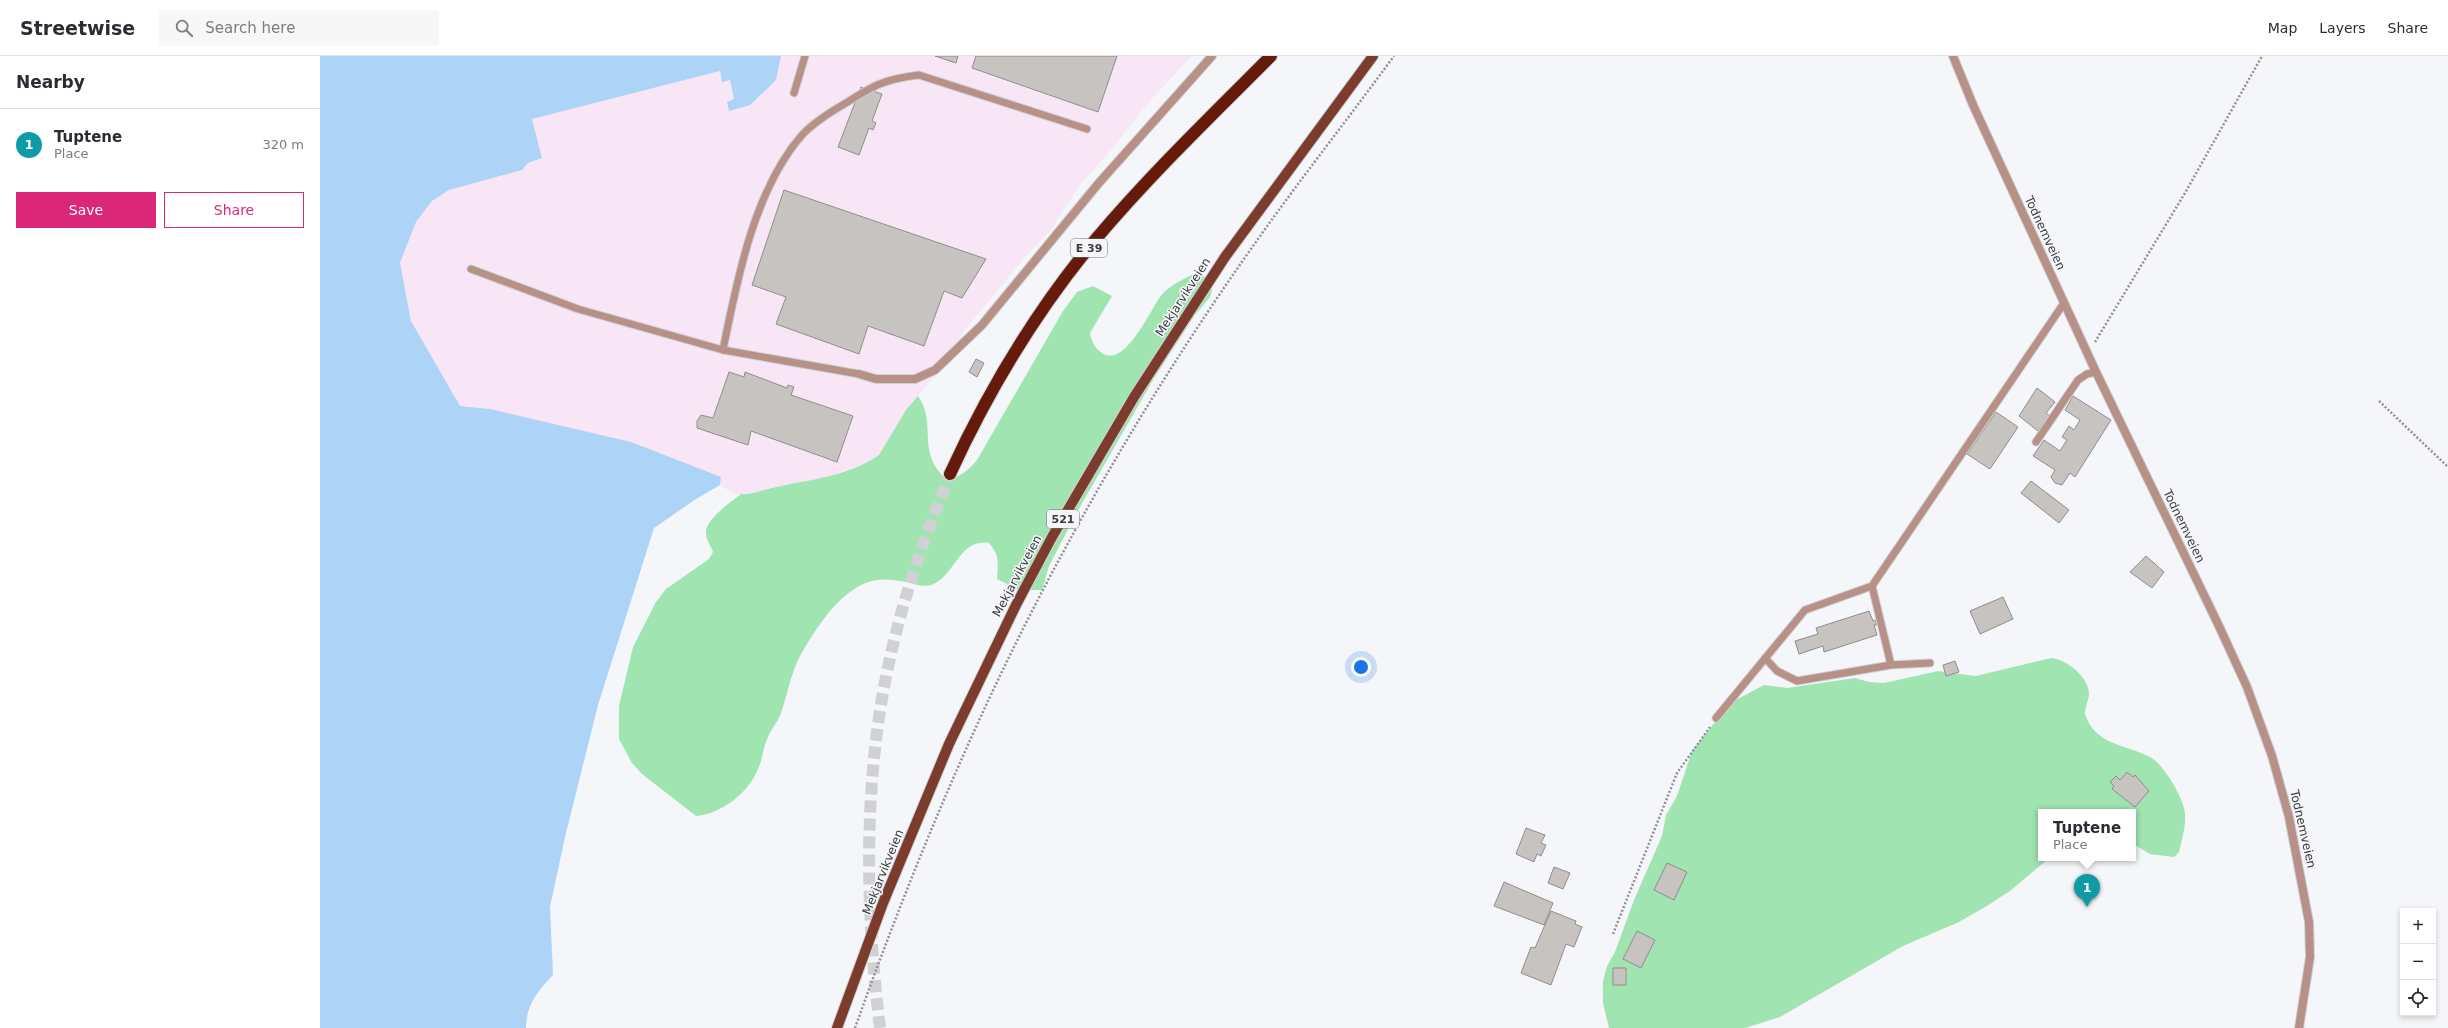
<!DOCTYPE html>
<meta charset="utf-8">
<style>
body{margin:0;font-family:"DejaVu Sans",sans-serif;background:#f7f7f7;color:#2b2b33}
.controls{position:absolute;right:12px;bottom:12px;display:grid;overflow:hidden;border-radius:0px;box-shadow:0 2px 6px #0003}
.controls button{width:36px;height:36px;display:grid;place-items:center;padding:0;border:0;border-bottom:1px solid #e1e1e2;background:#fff;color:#2b2b33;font:20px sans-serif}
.you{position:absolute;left:1041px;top:611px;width:14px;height:14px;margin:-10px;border:3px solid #fff;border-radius:50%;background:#1a73e8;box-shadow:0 0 0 6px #1a73e833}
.badge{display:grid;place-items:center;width:26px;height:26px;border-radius:50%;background:#db2777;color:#fff;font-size:13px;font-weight:700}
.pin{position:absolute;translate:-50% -33px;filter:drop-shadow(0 1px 2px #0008)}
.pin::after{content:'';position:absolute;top:21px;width:14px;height:12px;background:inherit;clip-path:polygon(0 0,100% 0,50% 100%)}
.popup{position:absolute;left:1718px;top:753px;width:98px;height:52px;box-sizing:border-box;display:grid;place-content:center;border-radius:0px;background:#fff;filter:drop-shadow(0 1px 3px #0005);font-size:13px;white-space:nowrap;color:#7c7c81}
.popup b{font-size:15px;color:#2b2b33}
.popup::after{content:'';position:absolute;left:50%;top:100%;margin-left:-8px;border:8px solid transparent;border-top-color:#fff}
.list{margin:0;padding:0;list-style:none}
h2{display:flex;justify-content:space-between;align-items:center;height:52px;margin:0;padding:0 16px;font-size:17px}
h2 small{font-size:13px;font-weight:400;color:#7c7c81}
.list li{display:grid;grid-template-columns:26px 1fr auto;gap:12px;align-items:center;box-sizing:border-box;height:72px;padding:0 16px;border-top:1px solid #e1e1e2}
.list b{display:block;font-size:15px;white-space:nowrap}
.list p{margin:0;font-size:13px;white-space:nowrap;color:#7c7c81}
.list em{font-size:13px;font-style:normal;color:#7c7c81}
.actions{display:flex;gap:8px;padding:12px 16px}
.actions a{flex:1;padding:9px 0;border:1px solid #db2777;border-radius:0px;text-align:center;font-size:14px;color:#db2777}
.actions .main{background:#db2777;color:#fff}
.icon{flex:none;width:22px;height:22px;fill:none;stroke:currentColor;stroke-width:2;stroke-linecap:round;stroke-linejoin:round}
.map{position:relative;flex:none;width:2128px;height:972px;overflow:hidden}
header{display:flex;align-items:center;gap:24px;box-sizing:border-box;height:56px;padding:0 20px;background:#fff;border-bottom:1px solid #e1e1e2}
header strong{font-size:19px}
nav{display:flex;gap:22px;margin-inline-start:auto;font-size:14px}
.search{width:280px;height:36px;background:#f7f7f7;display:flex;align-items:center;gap:10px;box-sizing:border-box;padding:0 14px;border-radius:0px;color:#7c7c81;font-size:15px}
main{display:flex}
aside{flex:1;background:#fff}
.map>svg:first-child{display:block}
.industrial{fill:#f8e6f7}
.green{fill:#a0e4b2}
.water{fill:#add3f7}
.building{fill:#c6c3c1;stroke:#908d8b}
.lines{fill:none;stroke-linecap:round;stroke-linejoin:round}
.highway-tunnel{stroke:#d0d1d3;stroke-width:12;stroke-dasharray:12 6;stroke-linecap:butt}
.lane-casing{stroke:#d0d1d3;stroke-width:9}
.street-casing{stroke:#d0d1d3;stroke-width:10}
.primary-casing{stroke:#d0d1d3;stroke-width:12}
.highway-casing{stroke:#d0d1d3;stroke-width:14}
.path{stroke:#919194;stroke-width:2.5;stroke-dasharray:2 2;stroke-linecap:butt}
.lane{stroke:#b79087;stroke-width:7}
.street{stroke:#b79087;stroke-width:8}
.primary{stroke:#7b3c2e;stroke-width:10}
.highway{stroke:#641b0c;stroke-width:12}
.labels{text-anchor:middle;stroke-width:3;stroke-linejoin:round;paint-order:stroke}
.shield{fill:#f5f6f9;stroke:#737375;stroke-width:1}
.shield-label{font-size:11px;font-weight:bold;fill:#3b3b3d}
.street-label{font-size:12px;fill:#3b3b3d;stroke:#f5f6f9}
</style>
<header>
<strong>Streetwise</strong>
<div class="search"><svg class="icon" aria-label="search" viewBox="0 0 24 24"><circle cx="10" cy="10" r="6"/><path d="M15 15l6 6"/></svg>Search here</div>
<nav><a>Map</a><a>Layers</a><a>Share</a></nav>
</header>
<main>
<aside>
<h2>Nearby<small></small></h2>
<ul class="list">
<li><span class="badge" style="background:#0f9aa8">1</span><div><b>Tuptene</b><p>Place</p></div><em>320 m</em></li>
</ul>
<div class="actions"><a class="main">Save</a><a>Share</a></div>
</aside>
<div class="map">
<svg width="2128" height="972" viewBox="0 0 2128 972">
<rect width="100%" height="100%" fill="#f5f6f9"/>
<path class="industrial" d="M461,0H872L829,46L791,94L759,130L731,174L704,202L646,273L626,307L586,354L559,399L539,410L510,421L472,429L449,432L428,439L414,438L400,429L170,353L140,350L91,265L80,207L96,166L112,145L129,134L202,114L208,107L222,102L212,63L400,15L402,25L410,23L414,43L407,46L409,55L456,24Z"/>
<path class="green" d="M878,216L885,221L889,227L892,234L890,241L875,259L833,324L757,456L729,510L722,534H699L677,523C678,507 680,500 669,487C639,482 635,521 611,529C604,531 597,529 590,527C568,522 552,521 533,534C510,549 492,579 479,602C470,620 467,641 460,660C457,667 451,673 448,681C443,691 443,702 438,713C429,736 402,758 376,760L322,718L312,707L299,683V650L313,591L336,546L346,533L389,503L393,496C391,490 386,484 386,478C384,464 411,446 421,438C431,439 438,435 448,433C487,423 523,423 559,399L586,354L598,340C618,369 595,396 627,424C640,421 649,414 657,404L743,255L757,236L773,230L792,240L770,277C771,284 775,293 782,297C804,313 830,255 840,241C848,229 866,222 878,216Z
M1731,602C1747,603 1770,622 1769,639C1768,645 1765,652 1765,658C1775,689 1804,688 1830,701C1843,707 1864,743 1865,757C1866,770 1862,783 1859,796L1854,801L1830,798L1813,788V756H1721V802H1729L1690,835L1665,851L1639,866L1583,890L1460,961L1425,972H1289L1283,947V925L1287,910L1295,896L1314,844L1342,780L1346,759L1357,740L1372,695L1410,647L1444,629L1467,632L1535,622L1549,626L1564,627L1618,615L1656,620Z"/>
<path class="water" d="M0,0H461L456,24L430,49L409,55L407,46L414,43L410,24L402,26L400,15L212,63L222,102L208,107L202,114L129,134L112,145L96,166L80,207L91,265L140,350L170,353L311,386L401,421L400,429L376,443L334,472L278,649L245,781L230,851L233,919C218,935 206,949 206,972H0Z"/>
<path class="building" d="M615,0H638L636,7Z
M656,0H797L778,56L652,12Z
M541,31L562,38L552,65L556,67L553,74L549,72L539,99L518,91Z
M464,134L666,203L642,242L624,235L604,290L548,270L539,298L456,268L466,241L432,229Z
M656,303L664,307L657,321L649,316Z
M409,316L424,321L425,316L467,332L468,329L474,331L471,339L533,360L517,406L431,375L428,389L377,372V365L381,359L393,362Z
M1717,332L1735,346L1726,357L1730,360L1718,375L1699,360Z
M1753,340L1791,364L1755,421L1750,417L1742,429L1735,427L1731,421L1735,414L1713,400L1724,384L1740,395L1747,384L1742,381L1749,370L1754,374L1760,364L1745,354Z
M1676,356L1698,371L1670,413L1647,398Z
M1711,425L1749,454L1739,467L1701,437Z
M1826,500L1844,516L1832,532L1810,516Z
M1683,541L1693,563L1660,578L1650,555Z
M1549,555L1553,565L1555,564L1557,569H1554L1557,579L1504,596L1503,590L1479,598L1475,585L1498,578L1496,572Z
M1635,605L1639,616L1626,620L1623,609Z
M1807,716L1813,721L1815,719L1829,735L1815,751L1792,733L1794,730L1790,726L1796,720L1800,724Z
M1206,772L1225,779L1221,787L1226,789L1221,800L1217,798L1214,806L1196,798Z
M1347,807L1367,816L1354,844L1334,834Z
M1234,811L1250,817L1243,833L1228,827Z
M1184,826L1233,847L1224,869L1174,850Z
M1231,855L1256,865L1255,868L1262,871L1254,891L1246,888L1231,929L1201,917L1211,891L1215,892Z
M1317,875L1335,884L1321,912L1303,903Z
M1293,912H1306V929H1293Z"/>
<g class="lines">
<path class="highway-tunnel" d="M560,972C545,850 543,722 570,602C584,538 606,478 630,418"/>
<g class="lane-casing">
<path id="lane" d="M474,37L485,0
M151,213L258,253L403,294L539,318
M403,294C417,224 434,134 482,79C494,66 511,56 526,47C554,29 565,23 599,19L767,73
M1716,386L1758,324L1767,318L1776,316
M1552,530L1571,609
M1445,602L1457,615L1477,625L1571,609L1610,607
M1396,662L1485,554L1552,530L1744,247"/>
</g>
<g class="street-casing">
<path id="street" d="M1633,0L1653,49L1776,316L1898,568L1927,631L1952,700L1969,761L1989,866L1990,901L1979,972
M539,318L556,323H595L615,314L662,269L778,128L892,0"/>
</g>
<g class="primary-casing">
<path id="primary" d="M517,972L563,847L629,688L696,549L732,481L814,341L905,201L1053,0"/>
</g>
<g class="highway-casing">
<path id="highway" d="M630,418C668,335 717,254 775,184C830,119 891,60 951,0"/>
</g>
<path class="path" d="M1775,286L1865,137L1942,0
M2059,345L2128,411
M1293,878L1357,717L1390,671
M535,972C594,807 662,644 747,489C798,395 856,301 917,213C967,140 1022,71 1074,0"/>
<use href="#lane" class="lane"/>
<use href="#street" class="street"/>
<use href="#primary" class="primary"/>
<use href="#highway" class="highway"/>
</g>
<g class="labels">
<g class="shield">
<rect x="751" y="183" width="36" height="18" rx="3"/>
<rect x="727" y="454" width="32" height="18" rx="3"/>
</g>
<g class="shield-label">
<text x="769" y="196">E 39</text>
<text x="743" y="467">521</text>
</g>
<g class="street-label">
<text transform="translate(1725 177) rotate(65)" y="4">Todnemveien</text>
<text transform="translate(863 241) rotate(-57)" y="4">Mekjarvikveien</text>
<text transform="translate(1864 470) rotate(64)" y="4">Todnemveien</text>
<text transform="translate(697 520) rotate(-62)" y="4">Mekjarvikveien</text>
<text transform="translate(1983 773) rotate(77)" y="4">Todnemveien</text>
<text transform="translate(563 816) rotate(-68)" y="4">Mekjarvikveien</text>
</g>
</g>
</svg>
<div class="controls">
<button>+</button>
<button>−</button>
<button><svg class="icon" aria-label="locate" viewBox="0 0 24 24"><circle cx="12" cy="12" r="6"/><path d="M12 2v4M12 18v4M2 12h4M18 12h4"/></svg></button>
</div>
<div class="you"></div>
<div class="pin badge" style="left:1767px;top:851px;background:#0f9aa8">1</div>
<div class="popup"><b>Tuptene</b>Place</div>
</div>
</main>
